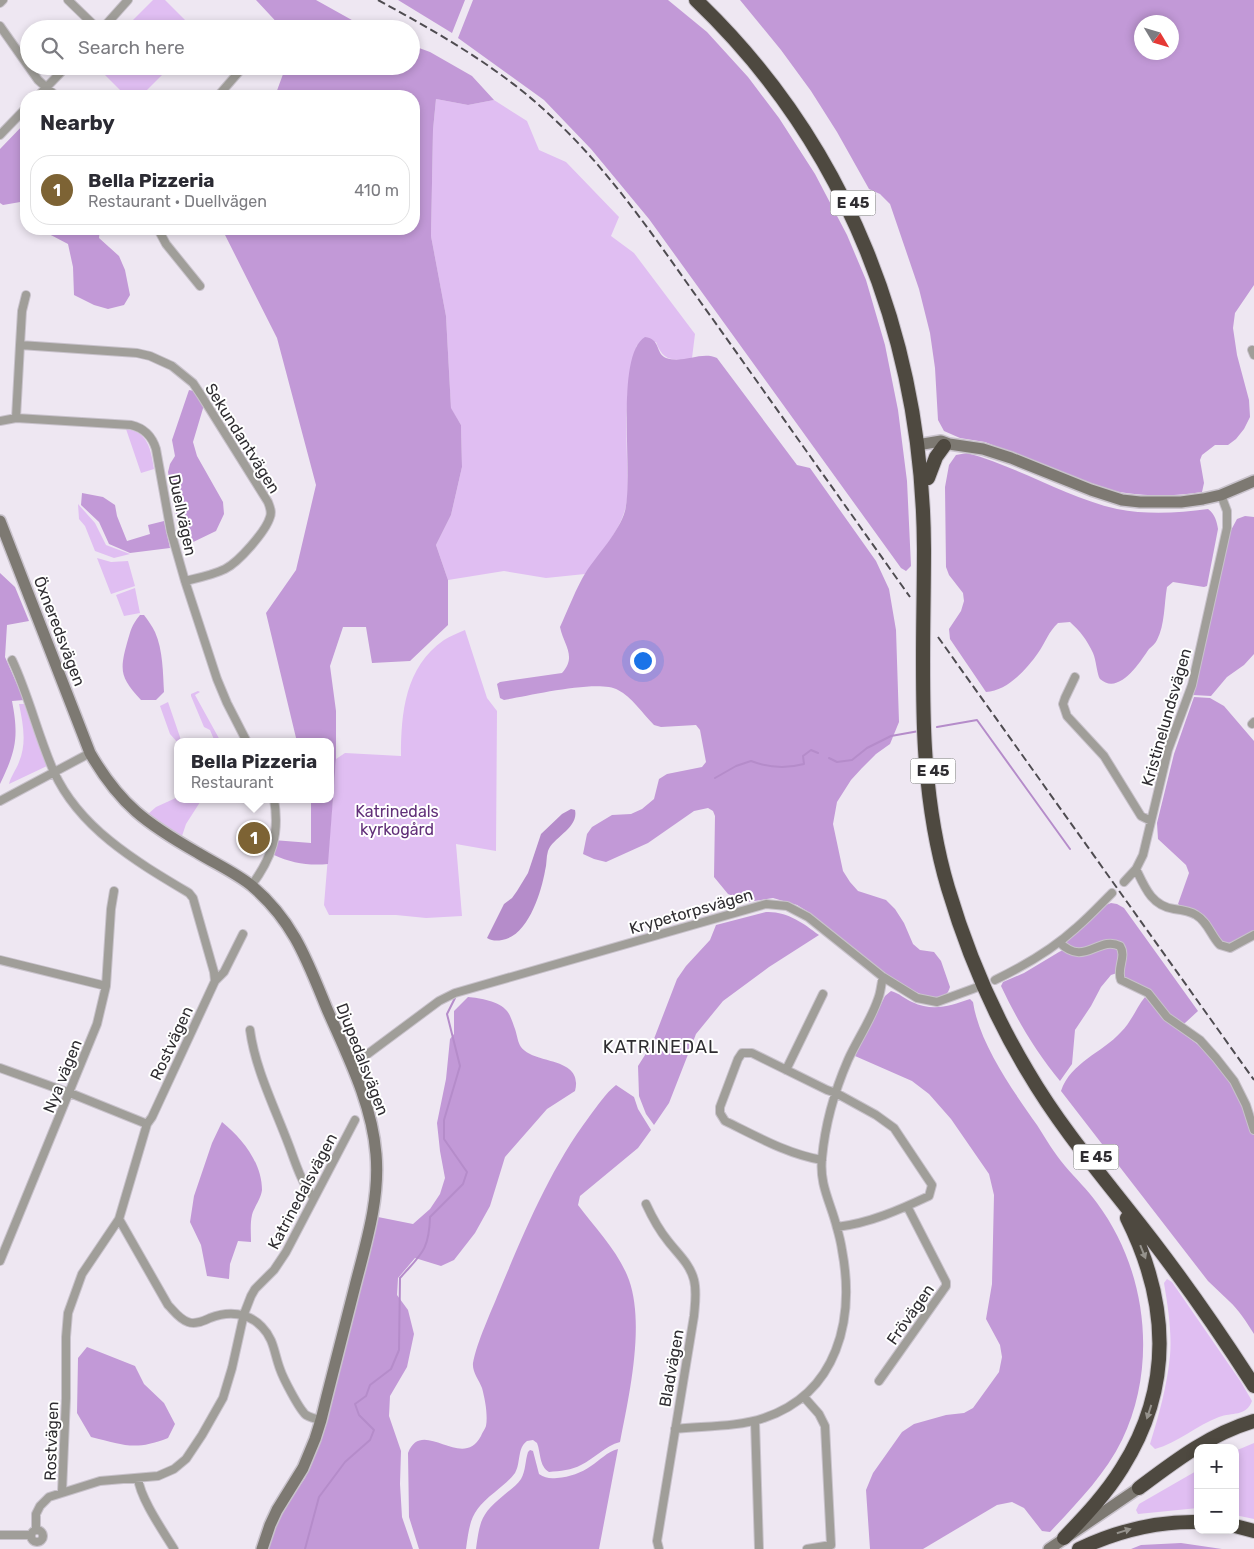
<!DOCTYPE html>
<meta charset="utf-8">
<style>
body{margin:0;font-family:Rubik,sans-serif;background:#f2f2f3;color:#2b2b33}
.controls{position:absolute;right:15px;bottom:15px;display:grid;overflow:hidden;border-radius:10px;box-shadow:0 2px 8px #0003}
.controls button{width:45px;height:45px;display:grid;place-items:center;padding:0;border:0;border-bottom:1px solid #e1e1e2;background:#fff;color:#2b2b33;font:25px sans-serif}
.compass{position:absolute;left:1134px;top:15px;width:45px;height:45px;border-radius:50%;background:#fff;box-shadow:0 2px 8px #0003;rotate:128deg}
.you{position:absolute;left:642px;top:660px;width:18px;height:18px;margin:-12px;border:4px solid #fff;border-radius:50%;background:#1a73e8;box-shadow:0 0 0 8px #1a73e833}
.badge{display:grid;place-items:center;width:32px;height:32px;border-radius:50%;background:#7d6334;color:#fff;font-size:16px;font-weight:700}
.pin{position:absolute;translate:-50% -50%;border:2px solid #fff;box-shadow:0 1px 5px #0006}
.popup{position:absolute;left:174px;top:738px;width:160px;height:65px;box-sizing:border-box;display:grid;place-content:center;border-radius:10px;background:#fff;filter:drop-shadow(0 1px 4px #0005);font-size:16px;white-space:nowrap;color:#7c7c81}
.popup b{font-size:19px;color:#2b2b33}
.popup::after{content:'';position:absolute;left:50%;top:100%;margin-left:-10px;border:10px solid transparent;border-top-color:#fff}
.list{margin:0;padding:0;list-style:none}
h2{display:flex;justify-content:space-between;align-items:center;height:65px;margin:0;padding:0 20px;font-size:21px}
h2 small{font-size:16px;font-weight:400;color:#7c7c81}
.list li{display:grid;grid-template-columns:32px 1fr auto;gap:15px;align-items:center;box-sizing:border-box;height:70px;margin:0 10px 10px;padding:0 10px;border:1px solid #e1e1e2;border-radius:20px}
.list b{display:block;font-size:19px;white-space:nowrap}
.list p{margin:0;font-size:16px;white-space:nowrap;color:#7c7c81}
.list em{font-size:16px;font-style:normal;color:#7c7c81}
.icon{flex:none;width:28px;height:28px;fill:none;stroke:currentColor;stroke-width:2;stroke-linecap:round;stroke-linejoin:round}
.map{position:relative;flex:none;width:1254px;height:1549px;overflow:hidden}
.search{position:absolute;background:#fff;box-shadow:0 2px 8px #0003;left:20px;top:20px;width:400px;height:55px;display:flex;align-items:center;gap:12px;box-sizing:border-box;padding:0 18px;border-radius:28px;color:#7c7c81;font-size:19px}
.panel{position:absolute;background:#fff;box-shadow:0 2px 8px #0003;left:20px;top:90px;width:400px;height:145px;border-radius:20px}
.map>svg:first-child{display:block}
.green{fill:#e0bef2}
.forest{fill:#c299d7;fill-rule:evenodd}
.water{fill:#b58cca}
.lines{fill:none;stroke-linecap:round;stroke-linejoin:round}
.stream{stroke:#b58cca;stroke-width:2}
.street-casing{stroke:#c8c2cb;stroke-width:10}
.secondary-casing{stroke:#c8c2cb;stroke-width:14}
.highway-casing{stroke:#c8c2cb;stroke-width:16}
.street{stroke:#a09e99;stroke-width:8}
.secondary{stroke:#7d7972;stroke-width:11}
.highway{stroke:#4e4940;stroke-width:14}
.rail{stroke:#4f4c51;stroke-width:2;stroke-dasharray:8 4;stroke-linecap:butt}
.oneway{fill:#95928c}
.labels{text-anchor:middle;stroke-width:4;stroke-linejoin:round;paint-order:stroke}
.shield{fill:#fff;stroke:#6d6c6f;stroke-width:1}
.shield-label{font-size:15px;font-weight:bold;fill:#2f2d31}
.street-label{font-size:16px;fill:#2f2d31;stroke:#fff}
.park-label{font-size:16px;fill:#612f79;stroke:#fff}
.neighbourhood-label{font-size:18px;letter-spacing:1px;fill:#2f2d31;stroke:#fff}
</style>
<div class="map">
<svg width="1254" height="1549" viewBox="0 0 1254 1549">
<rect width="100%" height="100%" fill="#eee7f2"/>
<path class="green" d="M153,0H165L194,29H124Z
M96,66H171L141,96H126Z
M436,99L468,105L494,100L527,121L539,150L566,162L619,217L611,236L634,253L695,334L692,358C674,361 663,362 656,342L637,345C625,382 626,421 627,460C627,477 630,496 624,513C617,535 598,555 585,574L546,578L504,571L448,580L436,545L451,515L462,467L461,425L451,409L446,316L431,236L433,130Z
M126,429C148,431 151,450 154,469L141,473Z
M78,504L95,523L106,545L130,554L114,558L95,551L85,526L79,519Z
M97,558L111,562L128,561L135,586L111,594Z
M135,588L140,613L124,616L116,595Z
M465,630L487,698L497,711L496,851L456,844L462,916L426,918L396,915H329L324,905L336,759L345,753L401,756C401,713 405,667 444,640C450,636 458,633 465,630Z
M198,691L200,692L195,695L221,742H215L210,730L204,727L191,696V694Z
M168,702L181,740L184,742L178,743L170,734L160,706Z
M19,704H24L47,766L9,784C11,776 16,770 19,762C27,743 23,724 19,704Z
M178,797V799H202L186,824L182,836L148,814L156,807Z
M1167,1279L1172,1282L1241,1382L1252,1401C1246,1417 1232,1412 1219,1417C1197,1425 1178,1443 1155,1449L1150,1444C1159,1415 1167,1386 1170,1356C1172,1332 1168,1307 1164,1283Z
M1254,1443V1519L1235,1515V1451Z
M1198,1470V1508L1138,1514L1136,1510L1139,1504Z"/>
<path class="forest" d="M256,0H316L359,24L371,29H283Z
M398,0H465L452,33Z
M473,0H668L707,32L748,77L779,118L815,174L847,235L866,280L885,345L898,410L907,481L911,566L906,571L901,568L649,219L591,149L544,100L458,38Z
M740,0H1254V285L1235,313L1233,328L1237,355L1249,400L1250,417L1244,429L1236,439L1228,445H1215L1202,455L1200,460L1204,483L1202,492C1164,498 1129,496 1092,486L985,442L960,438L944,431L938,420L935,368L930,333L919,289L890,204L880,194L869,189L837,132L811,91L781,50ZM1142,22H1172V52H1142Z
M411,45L430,52L472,76L494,100L468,105L436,99L433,130L431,236L446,316L451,408L461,425L462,467L451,515L436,545L448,580V625L410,661L372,663L366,627H343L330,666L336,711V759L328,864C309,866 291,863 274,855L273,840L311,843V799H330V742H297L266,613L296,570L316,485L277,338L222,229H414V96H275L286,66H411Z
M26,122V201L3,205L0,203V149Z
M45,229H100L99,238L119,256L125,270L130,295L124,305L108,309L94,305L74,295L73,267L68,244L47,233Z
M645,337C661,339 655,353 666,358C684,364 701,351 717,358L797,465L810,468L876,561L889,589L896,630L899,722L890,744L876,754L862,768L851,780L837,802L833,824L843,871L850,882L858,891L886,900L895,909L904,923L913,944L920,950L934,952L941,961L950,987C948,994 944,998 937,998C907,999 835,932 810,913L797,905L773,898L748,902L728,894L714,877L715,816L713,811L708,808L694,811L648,843L606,862L594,859L583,854L587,834L592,827L612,815L631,814L642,809L654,799L659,779L667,774L702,767L706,762L700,730L696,725L661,727L654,725C642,713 632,697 618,690C598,679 529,696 504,700L500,698L497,684L500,682L562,673C577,656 564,646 560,627C567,612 577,586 586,572C598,554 619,532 625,511C634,475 614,356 645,337Z
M189,390L194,391L204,405L193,442L197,456L223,502L224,514L216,531L187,545L181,541L168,472L170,464L175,456L172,440Z
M967,453C1019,467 1065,497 1117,509C1148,515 1178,513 1208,509C1215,514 1217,522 1218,529L1207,586L1204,587L1173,582L1167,587C1164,604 1165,625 1157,640C1155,644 1152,646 1149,649C1140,662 1119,696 1100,679C1097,675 1096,659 1093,653C1087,640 1080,631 1070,622L1058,623C1049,631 1045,643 1038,653C1027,669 1007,691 986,692L950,639L949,629L961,611L964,601L963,593L949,575L946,567L945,487L949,465L956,455Z
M82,493L103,497L115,505L117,516L127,541L150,534L148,525L164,521L170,548L130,553L109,544L99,522L81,505Z
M1245,516L1254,517V654L1244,665L1227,677L1211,696L1193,695L1230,532L1237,519Z
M0,573L15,587L29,621L7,625L5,657L24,700L12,701C19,737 16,751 0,784Z
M140,615H144C148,620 152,626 155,632C163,650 163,673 164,692L156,700H141C121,678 119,672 127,643C131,630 131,626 140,615Z
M1194,697L1210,698L1224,706L1254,741V931L1230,945C1213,939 1214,925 1203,915C1195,908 1184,910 1178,904L1189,873L1186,865L1158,839L1157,823L1174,754Z
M1111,903L1117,904L1124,908L1198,1011L1185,1023H1179L1174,1021L1157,1002L1122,978L1120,944L1080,951L1067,946V941L1106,905Z
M766,912C787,911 803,923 819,935L769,967L723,1001L696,1034L669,1103L654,1125L646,1114L639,1096L638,1066L652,1044L677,979L686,966L710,940L716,925Z
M1108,946H1113L1120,950L1117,973L1111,975L1101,987L1091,1006L1075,1030L1072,1064L1060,1081C1036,1052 1017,1020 1001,986L1003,982L1024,973L1059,952L1063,950C1081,959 1090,952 1108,946Z
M891,991C899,993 905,999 912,1002C933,1012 950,1006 970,999L973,1002C979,1043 1013,1091 1037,1125C1046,1139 1054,1153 1065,1166C1075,1178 1088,1190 1097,1203C1147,1270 1158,1365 1122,1440C1105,1475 1076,1504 1050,1532L1042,1531L1024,1508L1012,1502L997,1505L923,1549H870L866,1490L873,1473L902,1432L914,1424L946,1415L964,1413L973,1408L999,1372L1002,1357L1000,1345L986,1319L992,1284L994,1195L989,1174L951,1119L929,1094L912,1081L855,1056L885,996Z
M468,997C480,998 499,1001 507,1011C511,1016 513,1024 515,1029C517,1035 518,1043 521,1047C534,1065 584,1056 575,1091L547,1109L505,1157L490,1206L475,1233L454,1260L441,1266L415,1258L398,1278L397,1295L408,1310L414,1334L407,1367L390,1396L389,1416L401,1451L400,1484L402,1517L413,1549H268L280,1515L305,1478L320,1443L378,1217L413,1224L430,1209L440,1194L445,1178L440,1151L437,1123L446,1079L450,1039L454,1034V1011Z
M1145,997L1165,1020L1204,1049L1231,1082L1243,1106L1254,1135V1334C1247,1323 1239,1310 1229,1301C1222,1294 1215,1288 1208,1281L1061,1091C1071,1062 1102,1053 1121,1032C1132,1021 1136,1008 1145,997Z
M616,1085L634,1097L638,1109L651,1130L638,1148L580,1196L578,1205C595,1228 619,1252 629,1280C645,1325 629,1396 620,1442C605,1446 595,1458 581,1465C572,1470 560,1471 549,1472C539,1466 541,1453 537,1443L533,1440L527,1441C517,1448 521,1463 515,1473C510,1480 502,1486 495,1492C471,1511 470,1520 466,1549H419L409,1517L408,1453C422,1416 462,1472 481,1436C482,1433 485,1429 486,1426C488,1415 485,1399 482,1388C479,1380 472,1372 473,1363C477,1342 491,1312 499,1292C524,1232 550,1169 589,1117C598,1105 605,1094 616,1085Z
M222,1122C242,1138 262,1163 262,1190C261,1199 254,1207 252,1215C250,1223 251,1234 251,1242L238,1241L230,1264L229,1279L207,1276L201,1245L190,1222L194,1196L212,1143Z
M87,1347L135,1366L144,1384L164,1403L175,1424L168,1438C135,1451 124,1445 91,1437L77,1413L78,1358Z
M618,1449L599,1549H476C480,1520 481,1514 504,1495C510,1490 517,1485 521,1479C526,1470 525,1461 528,1452L530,1450L533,1451L539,1474C545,1478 550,1479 557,1478C570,1477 581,1473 591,1466C600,1460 607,1452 618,1449Z
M1181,1543L1222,1549H1131L1141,1545Z"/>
<path class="water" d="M571,809L575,810C579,828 553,837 548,851C546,857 547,864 545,871C541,893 528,936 502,940C497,941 492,941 487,938L504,904L512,898L517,891L528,873L541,834L562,814Z"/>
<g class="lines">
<path class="stream" d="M937,727L977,720L1070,849
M829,758L837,762L852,760L867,748L891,736L919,731
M715,778L736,766L751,761C769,768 785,769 804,764L803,756L811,750L818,753
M305,1549L319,1497L345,1462L370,1440L374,1430L359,1415L355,1404L366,1396L370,1385L391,1369L399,1350L400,1278C421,1254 429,1251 430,1217L463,1184L467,1172L444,1139V1120L460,1066L447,1014L455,998"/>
<g class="street-casing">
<path id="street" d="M68,0L98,29
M0,3L3,0
M0,26L38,80L56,96
M102,29L128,0
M38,96L67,66
M218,96L244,66
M0,135L26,108
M158,229L166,244L200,286
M20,345L137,353L150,356L172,366L193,383L201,395L268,502C270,507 272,512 270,517C266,531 239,562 225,569C213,575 198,578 185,581
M1252,350L1254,355
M16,418L20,345L22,311L26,295
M0,421L16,418L131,425C144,428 152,436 156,449L171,532L185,581L217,679L227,703L247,742
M12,660C29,696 38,736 54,772C80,829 137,862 189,893L193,898L214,972L215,981L152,1117L147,1124L119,1219L82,1274L68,1313L66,1337V1398L62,1492
M1075,677L1065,698L1063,704L1067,716L1104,756L1141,816L1151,821
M1252,724L1254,722
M0,801L90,753
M1136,869C1145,888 1152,906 1174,909C1182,910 1190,911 1196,915C1208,922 1211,936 1220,945L1230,948L1254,935
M1124,882L1136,869L1143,855L1168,750L1192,685L1227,528V511L1221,495
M251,886C272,858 280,834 274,799
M1059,942C1085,968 1098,935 1120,946C1127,957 1116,968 1121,980L1148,993L1167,1017L1200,1040L1216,1058L1234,1081L1246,1105L1254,1130
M0,960L106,986
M995,980C1024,966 1052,950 1076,928C1089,917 1100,905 1112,893
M215,981L224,972L243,934
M250,1030C255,1068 274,1106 288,1143C295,1161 301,1183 314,1198
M351,1064L365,1056L439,1001L455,993L766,904L787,906L808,917L883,977L917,998L937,1002L978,987
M0,1068L70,1093L147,1124
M786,1070L823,994
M822,1160C787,1154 756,1136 725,1121L720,1113V1107L738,1059L742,1053H752L827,1090L836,1093L876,1115L894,1128L932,1185L929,1196C899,1210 870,1223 837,1227
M646,1204C652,1217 659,1230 668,1241C678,1254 690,1264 694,1280C697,1292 695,1304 694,1316L657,1541L659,1549
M119,1219L168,1305C174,1311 179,1319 188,1322C195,1325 203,1321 210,1318C228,1311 248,1312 262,1327C274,1339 274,1353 280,1369C283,1378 299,1409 306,1415C311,1418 316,1419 321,1420
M0,1261L97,1024L106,986L111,909L114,891
M879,1381L946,1286V1282L907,1206
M804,1397L819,1414L825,1426L831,1545L807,1549
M755,1421L759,1549
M675,1429C703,1426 738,1427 764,1418C838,1393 855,1319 842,1250C841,1243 839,1235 837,1228C831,1203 819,1185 822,1158C825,1125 835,1090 848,1060C857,1040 871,1020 878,999C881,992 881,984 883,977
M138,1478C140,1498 163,1531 174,1549
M36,1529V1514L40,1506L49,1497L100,1481L158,1476L174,1469L186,1459L202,1435L223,1398L232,1368L244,1314L251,1296L255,1289L274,1270L286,1252L355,1120
M31 1536a6 6 0 1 1 12 0a6 6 0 1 1-12 0Z
M0,1535H31"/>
</g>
<g class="secondary-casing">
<path id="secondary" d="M917,445L941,441L949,444L983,449L1011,458L1091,490L1122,500L1140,502H1181L1203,499L1221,495L1254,481
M0,521L90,753C120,805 147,824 198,853C216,864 236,873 252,886C294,922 307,960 327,1009C347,1055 372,1103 376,1154C380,1199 366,1243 355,1286C344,1330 332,1375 321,1420L315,1439L303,1468L277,1510L270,1525L262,1549
M1049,1549L1139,1488"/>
</g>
<g class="highway-casing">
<path id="highway" d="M696,0C848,145 923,341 924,549C924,663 915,777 948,888C967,952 993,1014 1028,1072C1063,1132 1110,1185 1152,1240C1188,1287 1222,1336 1254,1386
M928,478L936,457L944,446
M1139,1488C1175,1461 1210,1434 1254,1421
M1235,1526L1254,1531
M1064,1538C1085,1516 1106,1494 1122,1468C1173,1387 1169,1302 1127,1218
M1079,1549C1117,1531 1155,1521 1198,1522"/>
</g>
<use href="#street" class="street"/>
<use href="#secondary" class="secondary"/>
<use href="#highway" class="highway"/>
<path class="rail" d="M378,0C440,34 502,69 553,118C616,177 662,249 712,318C778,411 844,504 910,597
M938,637L1254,1080"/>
</g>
<defs><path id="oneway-solid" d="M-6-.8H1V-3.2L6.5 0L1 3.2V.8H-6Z" transform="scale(1.25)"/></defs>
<g class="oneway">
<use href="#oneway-solid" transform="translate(1143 1252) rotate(68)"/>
<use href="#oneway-solid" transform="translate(1149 1412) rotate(108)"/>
<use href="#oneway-solid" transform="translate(1124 1531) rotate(-17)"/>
</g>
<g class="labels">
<g class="shield">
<rect x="830.5" y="190.5" width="45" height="25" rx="4"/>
<rect x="910.5" y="758.5" width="45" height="25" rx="4"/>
<rect x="1073.5" y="1144.5" width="45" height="25" rx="4"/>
</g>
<g class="shield-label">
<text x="853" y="208">E 45</text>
<text x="933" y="776">E 45</text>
<text x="1096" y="1162">E 45</text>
</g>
<g class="street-label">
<text transform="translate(243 438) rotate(58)" y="6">Sekundantvägen</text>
<text transform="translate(183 515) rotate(78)" y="6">Duellvägen</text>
<text transform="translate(60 631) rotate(69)" y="6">Öxneredsvägen</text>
<text transform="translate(1166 717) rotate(-74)" y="6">Kristinelundsvägen</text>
<text transform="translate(691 911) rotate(-16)" y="6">Krypetorpsvägen</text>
<text transform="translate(171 1043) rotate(-65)" y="6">Rostvägen</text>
<text transform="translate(363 1059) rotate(69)" y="6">Djupedalsvägen</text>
<text transform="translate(62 1076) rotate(-68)" y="6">Nya vägen</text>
<text transform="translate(302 1191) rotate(-62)" y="6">Katrinedalsvägen</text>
<text transform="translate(910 1314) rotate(-55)" y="6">Frövägen</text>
<text transform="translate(671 1368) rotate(-80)" y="6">Bladvägen</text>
<text transform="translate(51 1441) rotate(-88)" y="6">Rostvägen</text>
</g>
<g class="park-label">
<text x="397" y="817">Katrinedals<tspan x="397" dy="18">kyrkogård</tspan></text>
</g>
<g class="neighbourhood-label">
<text x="661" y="1053">KATRINEDAL</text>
</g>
</g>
</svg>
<div class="controls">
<button>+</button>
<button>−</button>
</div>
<svg class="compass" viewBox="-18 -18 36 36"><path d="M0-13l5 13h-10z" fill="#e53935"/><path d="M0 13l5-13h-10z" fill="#7c7c81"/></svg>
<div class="you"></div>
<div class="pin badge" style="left:254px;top:838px">1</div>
<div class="popup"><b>Bella Pizzeria</b>Restaurant</div>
<div class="search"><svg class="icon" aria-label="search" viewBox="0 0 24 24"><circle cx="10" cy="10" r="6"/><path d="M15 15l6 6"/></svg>Search here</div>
<section class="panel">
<h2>Nearby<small></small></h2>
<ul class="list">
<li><span class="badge">1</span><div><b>Bella Pizzeria</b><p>Restaurant · Duellvägen</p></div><em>410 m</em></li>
</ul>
</section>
</div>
